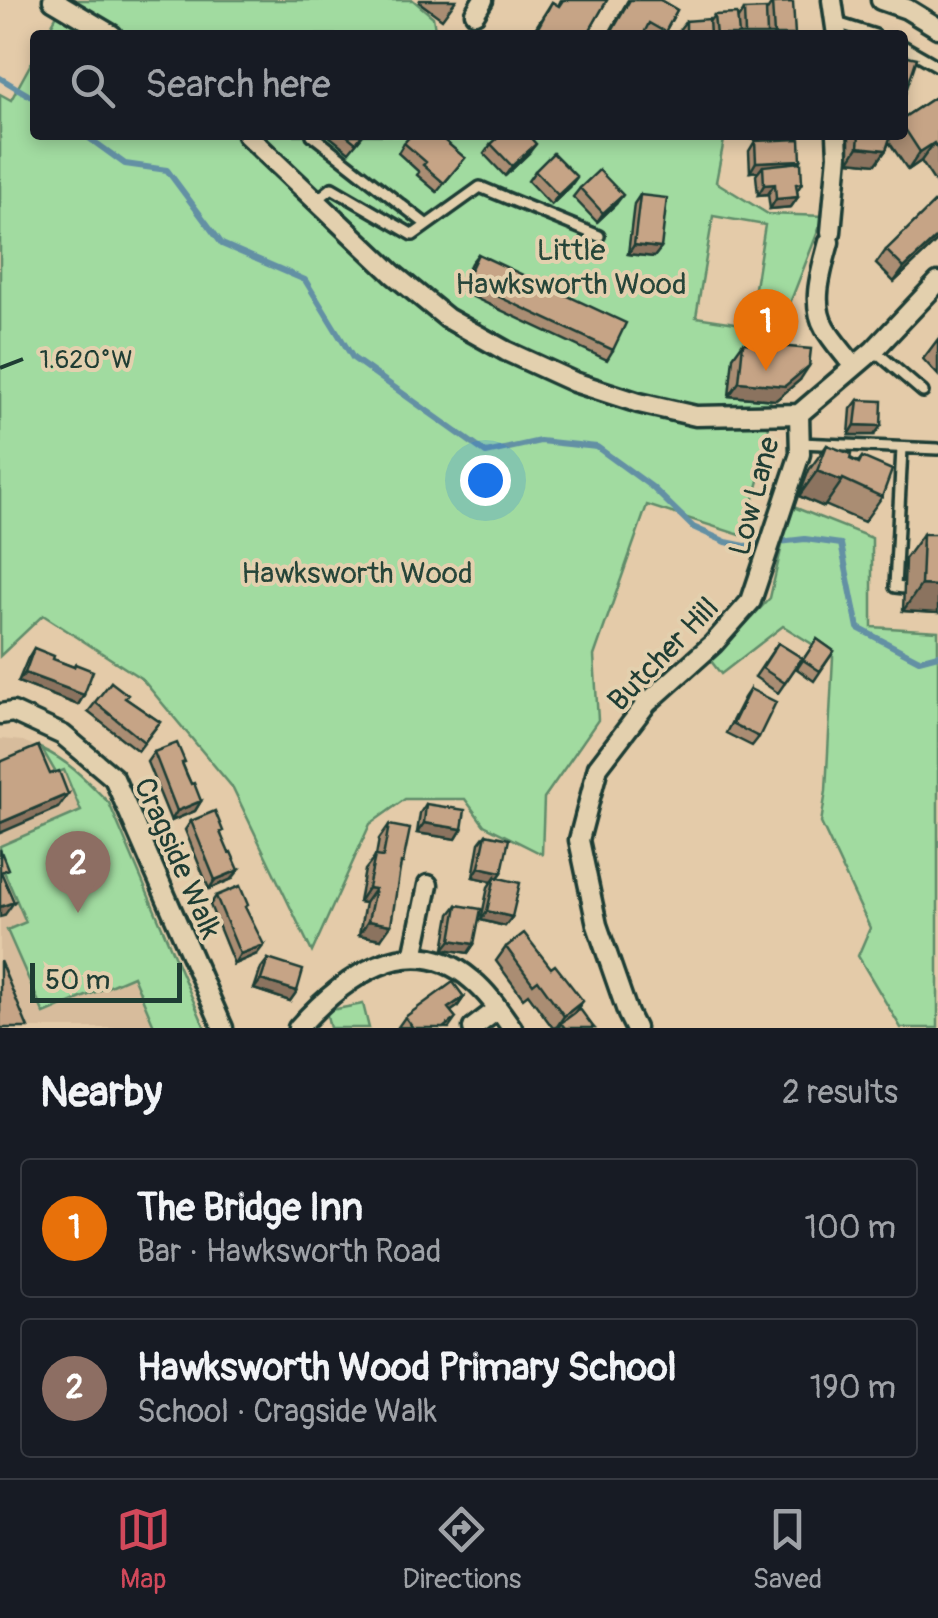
<!DOCTYPE html>
<meta charset="utf-8">
<style>
body{margin:0;font-family:Pangolin,sans-serif;background:#242831;color:#f1f3f6}
.scale{position:absolute;left:30px;bottom:25px;width:152px;box-sizing:border-box;padding-left:10px;border:5px solid #1f3d34;border-top:0;font-size:28px;line-height:35px;white-space:nowrap;color:#1f3d34;-webkit-text-stroke:8px #e3d0ae;paint-order:stroke}
.you{position:absolute;left:485px;top:480px;width:35px;height:35px;margin:-25px;border:8px solid #fff;border-radius:50%;background:#1a73e8;box-shadow:0 0 0 15px #1a73e833}
.badge{display:grid;place-items:center;width:65px;height:65px;border-radius:50%;background:#d1495b;color:#fff;font-size:32px;font-weight:700}
.pin{position:absolute;translate:-50% -82px;filter:drop-shadow(0 2px 5px #0008)}
.pin::after{content:'';position:absolute;top:52px;width:35px;height:30px;background:inherit;clip-path:polygon(0 0,100% 0,50% 100%)}
.list{margin:0;padding:0;list-style:none}
h2{display:flex;justify-content:space-between;align-items:center;height:130px;margin:0;padding:0 40px;font-size:42px}
h2 small{font-size:32px;font-weight:400;color:#9ea1a6}
.list li{display:grid;grid-template-columns:65px 1fr auto;gap:30px;align-items:center;box-sizing:border-box;height:140px;margin:0 20px 20px;padding:0 20px;border:2px solid #363941;border-radius:10px}
.list b{display:block;font-size:38px;white-space:nowrap}
.list p{margin:0;font-size:32px;white-space:nowrap;color:#9ea1a6}
.list em{font-size:32px;font-style:normal;color:#9ea1a6}
.icon{flex:none;width:55px;height:55px;fill:none;stroke:currentColor;stroke-width:2;stroke-linecap:round;stroke-linejoin:round}
.map{position:relative;flex:none;width:938px;height:1028px;overflow:hidden}
.search{position:absolute;background:#171b24;box-shadow:0 5px 15px #0003;left:30px;right:30px;top:30px;height:110px;display:flex;align-items:center;gap:25px;box-sizing:border-box;padding:0 35px;border-radius:10px;color:#9ea1a6;font-size:38px}
.sheet{height:450px;background:#171b24}
nav{display:flex;justify-content:space-around;align-items:center;box-sizing:border-box;height:140px;border-top:2px solid #363941;background:#171b24;font-size:28px;color:#9ea1a6}
nav a{display:grid;justify-items:center;gap:5px}
nav .on{color:#d1495b}
.map>svg:first-child{display:block}
.built{fill:#d7bc9c}
.green{fill:#a1dba0;stroke:#608c6a;stroke-width:2.5;fill-rule:evenodd}
.lines{fill:none;stroke-linecap:round;stroke-linejoin:round}
.stream{stroke:#6390a4;stroke-width:6}
.lane-casing{stroke:#1f3d34;stroke-width:16}
.street-casing{stroke:#1f3d34;stroke-width:25}
.lane{stroke:#e3d0ae;stroke-width:9}
.street{stroke:#e3d0ae;stroke-width:18}
.wall{fill:#aa8d73;stroke:#1f3d34;stroke-width:2.5}
.shaded-wall{fill:#8b735e;stroke:#1f3d34;stroke-width:2.5}
.building{fill:#c6a486;stroke:#1f3d34;stroke-width:2.5}
.ticks{fill:none;stroke:#1f3d34;stroke-width:4}
.labels{text-anchor:middle;stroke-width:8;stroke-linejoin:round;paint-order:stroke}
.park-label{font-size:30px;fill:#264539;stroke:#e3d0ae}
.street-label{font-size:30px;fill:#1f3d34;stroke:#e3d0ae}
.ticks-label{font-size:25px;text-anchor:middle;fill:#1f3d34;stroke:#e3d0ae;stroke-width:8;stroke-linejoin:round;paint-order:stroke}
</style>
<div class="map">
<svg width="938" height="1028" viewBox="0 0 938 1028">
<rect width="100%" height="100%" fill="#e4cba9"/>
<filter id="ink" filterUnits="userSpaceOnUse"><feTurbulence type="fractalNoise" baseFrequency=".01" numOctaves="2"/><feDisplacementMap in="SourceGraphic" scale="20" xChannelSelector="R" yChannelSelector="G"/><feConvolveMatrix kernelMatrix="1 2 1 2 8 2 1 2 1" color-interpolation-filters="sRGB"/></filter>
<g filter="url(#ink)">
<path class="built" d="M0,739L23,741L54,755L81,775L109,803L205,1028H0Z"/>
<path class="green" d="M65,0H413L433,17L436,35H46Z
M35,56V135H725L716,182L768,214L824,216L774,344L767,453L743,536L647,505L594,656L598,720L544,798L542,854L484,825L465,799H405L370,824L312,952L233,788L142,679L43,615L0,656V94L11,100ZM713,216L765,225L749,325L696,317Z
M791,506L872,538V627L938,631V1028H901L858,956L870,928L821,823L826,791L833,657L783,626L721,674L711,661L770,598Z
M42,749C69,761 89,783 109,803L205,1028H155L133,976L44,1014L7,930L26,922L0,862V846L81,811L64,770L56,773Z
M363,1004L369,1028H330L326,1011Z"/>
<g class="lines">
<path class="stream" d="M0,78L35,99
M85,135L125,164L167,170L222,244L305,280L353,358L486,453L540,441L597,447L652,487L693,527L726,542L745,546L805,539L841,544L858,628L919,660L938,655"/>
<g class="lane-casing">
<path id="lane" d="M837,23L875,35
M903,46L938,66
M312,135L427,225
M317,200L332,188L413,235L480,187L599,236
M874,350L923,392
M800,443L938,449
M902,448L895,587L904,588"/>
</g>
<g class="street-casing">
<path id="street" d="M53,0L112,35
M832,0L837,35
M881,0L907,9L938,28
M475,13L483,0
M247,135L393,274L447,318L506,351L574,382L639,403L696,416L799,414
M831,232L838,155L837,135
M829,242C822,269 810,303 825,328C833,342 845,354 854,367
M0,714L13,712L63,735L114,778L223,1028
M413,957L428,885
M298,1028C342,979 410,926 472,980C488,993 500,1011 512,1028
M473,1028L498,1009
M635,1028L628,1014L597,925L579,840L598,767L647,703L713,644L751,601L800,454L799,414L874,350L938,282"/>
</g>
<use href="#lane" class="lane"/>
<use href="#street" class="street"/>
</g>
<path class="wall" d="M420,0H456L442,19L419,2Z
M561,0H607L587,35H531L552,2L558,6Z
M628,0H660L677,10L663,35H608Z
M772,3L795,35H679V30L686,21L709,22L714,15L738,19L744,10L766,12Z
M938,95V187L921,161L908,170L889,142L886,150L876,164L849,161V135H903V118Z
M328,135H363L349,152Z
M751,135H800L798,139L799,162L802,183L797,191L798,197L791,207L770,209L768,194L758,195L756,175L759,171L750,172L749,151L755,141H759V138L751,139Z
M404,143L465,158L437,192L417,175L419,172L398,153Z
M491,144L529,153L505,176L484,154Z
M535,171L570,187L551,205L528,181Z
M580,188L616,204L597,222L573,197Z
M640,195L661,248L654,257L628,254L634,204Z
M938,240L894,282L876,264L886,250Z
M478,254L613,350L607,360L458,290L471,263Z
M938,339V375L923,359Z
M743,343L800,380L776,400L729,396L733,357Z
M858,400L874,435H849L851,409Z
M827,445L858,462L862,457L882,497L864,522L825,505L824,507L799,496L809,470Z
M923,534L938,613L903,611L905,559Z
M817,639L834,651L814,681L797,669Z
M778,643L802,658L778,693L755,677Z
M34,648L53,659L73,667L75,664L84,695L78,705L18,682L28,658Z
M111,682L125,698L160,722L138,751L88,712Z
M750,689L759,737L752,746L726,733L744,698Z
M154,752L183,765L191,784L201,801L195,811L171,821L147,762Z
M426,804L462,829L456,839L417,833L420,813Z
M191,821L221,834L232,879L209,889L185,830Z
M389,825L400,868L381,939L359,935L365,903L359,902L365,870L376,856L379,839Z
M486,834L502,872L498,878L512,917L505,926L481,920L488,887L492,881L473,877L479,843Z
M216,896L246,909L257,954L234,964L210,905Z
M457,905L474,944L468,953L444,949L450,914Z
M506,947L576,1012L594,1028H558L559,1026L553,1028L528,994L523,998L496,961Z
M268,959L297,991L290,1001L254,989L261,968Z
M464,997L457,1007L450,1011L456,1018L449,1028L398,1027L405,1017Z"/>
<path class="shaded-wall" d="M934,143L921,161L908,170L920,152Z
M536,144L529,153L505,176L512,166Z
M858,147L886,150L876,164L849,161Z
M801,160L794,170L763,166L759,171L750,172L756,162Z
M577,177L570,187L551,205L558,195Z
M775,184L768,194L758,195L764,185Z
M623,195L616,204L597,222L603,213Z
M798,197L791,207L770,209L776,199Z
M938,236V240L894,282L904,268Z
M634,245L661,248L654,257L628,254Z
M809,366L800,380L776,400L729,396L739,382Z
M855,425L881,426L874,435H849Z
M817,471L842,481L824,507L799,496Z
M921,585L938,586V613L903,611Z
M25,673L84,695L78,705L18,682Z
M68,794L58,808L0,833V823Z
M201,801L195,811L171,821L177,811Z
M424,823L462,829L456,839L417,833Z
M479,867L502,872L495,882V877L492,881L473,877Z
M239,870L232,879L209,889L215,880Z
M368,888L375,889L365,903L359,902Z
M14,902L4,916L0,917V907Z
M487,911L512,917L505,926L481,920Z
M368,921L391,925L381,939L359,935Z
M451,940L474,944L468,953L444,949Z
M264,945L257,954L234,964L240,954Z
M261,980L297,991L290,1001L254,989Z
M464,997L457,1007L442,1018L448,1008Z
M583,1001L573,1015L556,1028L564,1016Z"/>
<path class="building" d="M563,0H607L587,35H551L538,28L552,2L559,6Z
M630,0H660L677,10L665,32L649,23L643,35H610Z
M793,2L795,35H774L772,3Z
M766,9L767,35H745L744,10Z
M737,14L739,35H716L714,15Z
M709,19L710,35H686V21Z
M903,55L917,58L903,100Z
M938,95V150L934,143L920,152L903,126V118Z
M346,135H362L356,143Z
M411,135H438L465,158L444,183L423,165L426,162L404,143Z
M501,135H528L536,144L512,166L491,144Z
M766,135H800V137L766,139Z
M859,135H891L886,150L858,147Z
M800,139L801,160L756,162L755,141Z
M553,153L577,177L558,195L535,171Z
M801,162L802,183L796,184L798,197L776,199L775,184L764,185L763,166Z
M599,170L623,195L603,213L580,188Z
M640,195L667,198L661,248L634,245Z
M938,199V236L904,268L886,250Z
M478,254L626,323L613,350L465,281Z
M743,343L811,349L809,366L785,386L739,382Z
M858,400L882,401L881,426L855,425Z
M827,445L851,454L850,459L859,463L862,457L892,470L882,497L843,479L842,481L817,471Z
M923,534H938V586L921,585Z
M817,639L834,651L820,671L803,660Z
M778,643L802,658L785,683L762,668Z
M34,648L54,656L53,659L74,667L75,664L93,671L84,695L25,673Z
M111,682L128,695L125,698L160,722L144,742L95,702Z
M750,689L776,702L759,737L733,724Z
M177,743L185,762L182,763L186,773L191,784L194,783L201,801L177,811L154,752Z
M38,746L50,774L59,771L68,794L0,823V762Z
M426,804L465,810L462,829L424,823Z
M215,811L223,831L220,832L229,853L231,852L239,870L215,880L191,821Z
M389,825L410,829L403,863H401L391,925L368,921L375,889L368,888L375,856L383,857Z
M486,834L509,839L502,872L479,867Z
M0,849L8,869L1,872L14,902L0,907Z
M495,877L520,883L512,917L487,911Z
M240,886L248,905L245,907L264,945L240,954L216,896Z
M457,905L481,909L474,944L451,940Z
M524,933L551,968L555,965L583,1001L564,1016L538,980L533,984L506,947Z
M268,959L303,970L297,991L261,980Z
M0,961L28,1028H0Z
M453,982L464,997L448,1008L456,1018L443,1028H413L405,1017Z
M580,1009L594,1028H565L561,1023Z"/>
</g>
<path class="ticks" d="M0,368L23,359"/>
<g class="labels">
<g class="park-label">
<text x="571" y="260">Little<tspan x="571" dy="34">Hawksworth Wood</tspan></text>
<text x="357" y="583">Hawksworth Wood</text>
</g>
<g class="street-label">
<text transform="translate(754 496) rotate(-75)" y="10">Low Lane</text>
<text transform="translate(663 654) rotate(-46)" y="10">Butcher Hill</text>
<text transform="translate(178 858) rotate(66)" y="10">Cragside Walk</text>
</g>
</g>
<g class="ticks-label">
<text x="86" y="368">1.620°W</text>
</g>
</svg>
<div class="scale">50 m</div>
<div class="you"></div>
<div class="pin badge" style="left:766px;top:371px;background:#e8710a">1</div>
<div class="pin badge" style="left:78px;top:913px;background:#8d6e63">2</div>
<div class="search"><svg class="icon" aria-label="search" viewBox="0 0 24 24"><circle cx="10" cy="10" r="6"/><path d="M15 15l6 6"/></svg>Search here</div>
</div>
<section class="sheet">
<h2>Nearby<small>2 results</small></h2>
<ul class="list">
<li><span class="badge" style="background:#e8710a">1</span><div><b>The Bridge Inn</b><p>Bar · Hawksworth Road</p></div><em>100 m</em></li>
<li><span class="badge" style="background:#8d6e63">2</span><div><b>Hawksworth Wood Primary School</b><p>School · Cragside Walk</p></div><em>190 m</em></li>
</ul>
</section>
<nav>
<a class="on"><svg class="icon" aria-label="map" viewBox="0 0 24 24"><path d="M3 6l6-2 6 2 6-2v14l-6 2-6-2-6 2zM9 4v14M15 6v14"/></svg>Map</a>
<a><svg class="icon" aria-label="directions" viewBox="0 0 24 24"><path d="M12 3l9 9-9 9-9-9zM9 14v-3h6M13 9l2 2-2 2"/></svg>Directions</a>
<a><svg class="icon" aria-label="saved" viewBox="0 0 24 24"><path d="M7 4h10v16l-5-4-5 4z"/></svg>Saved</a>
</nav>
